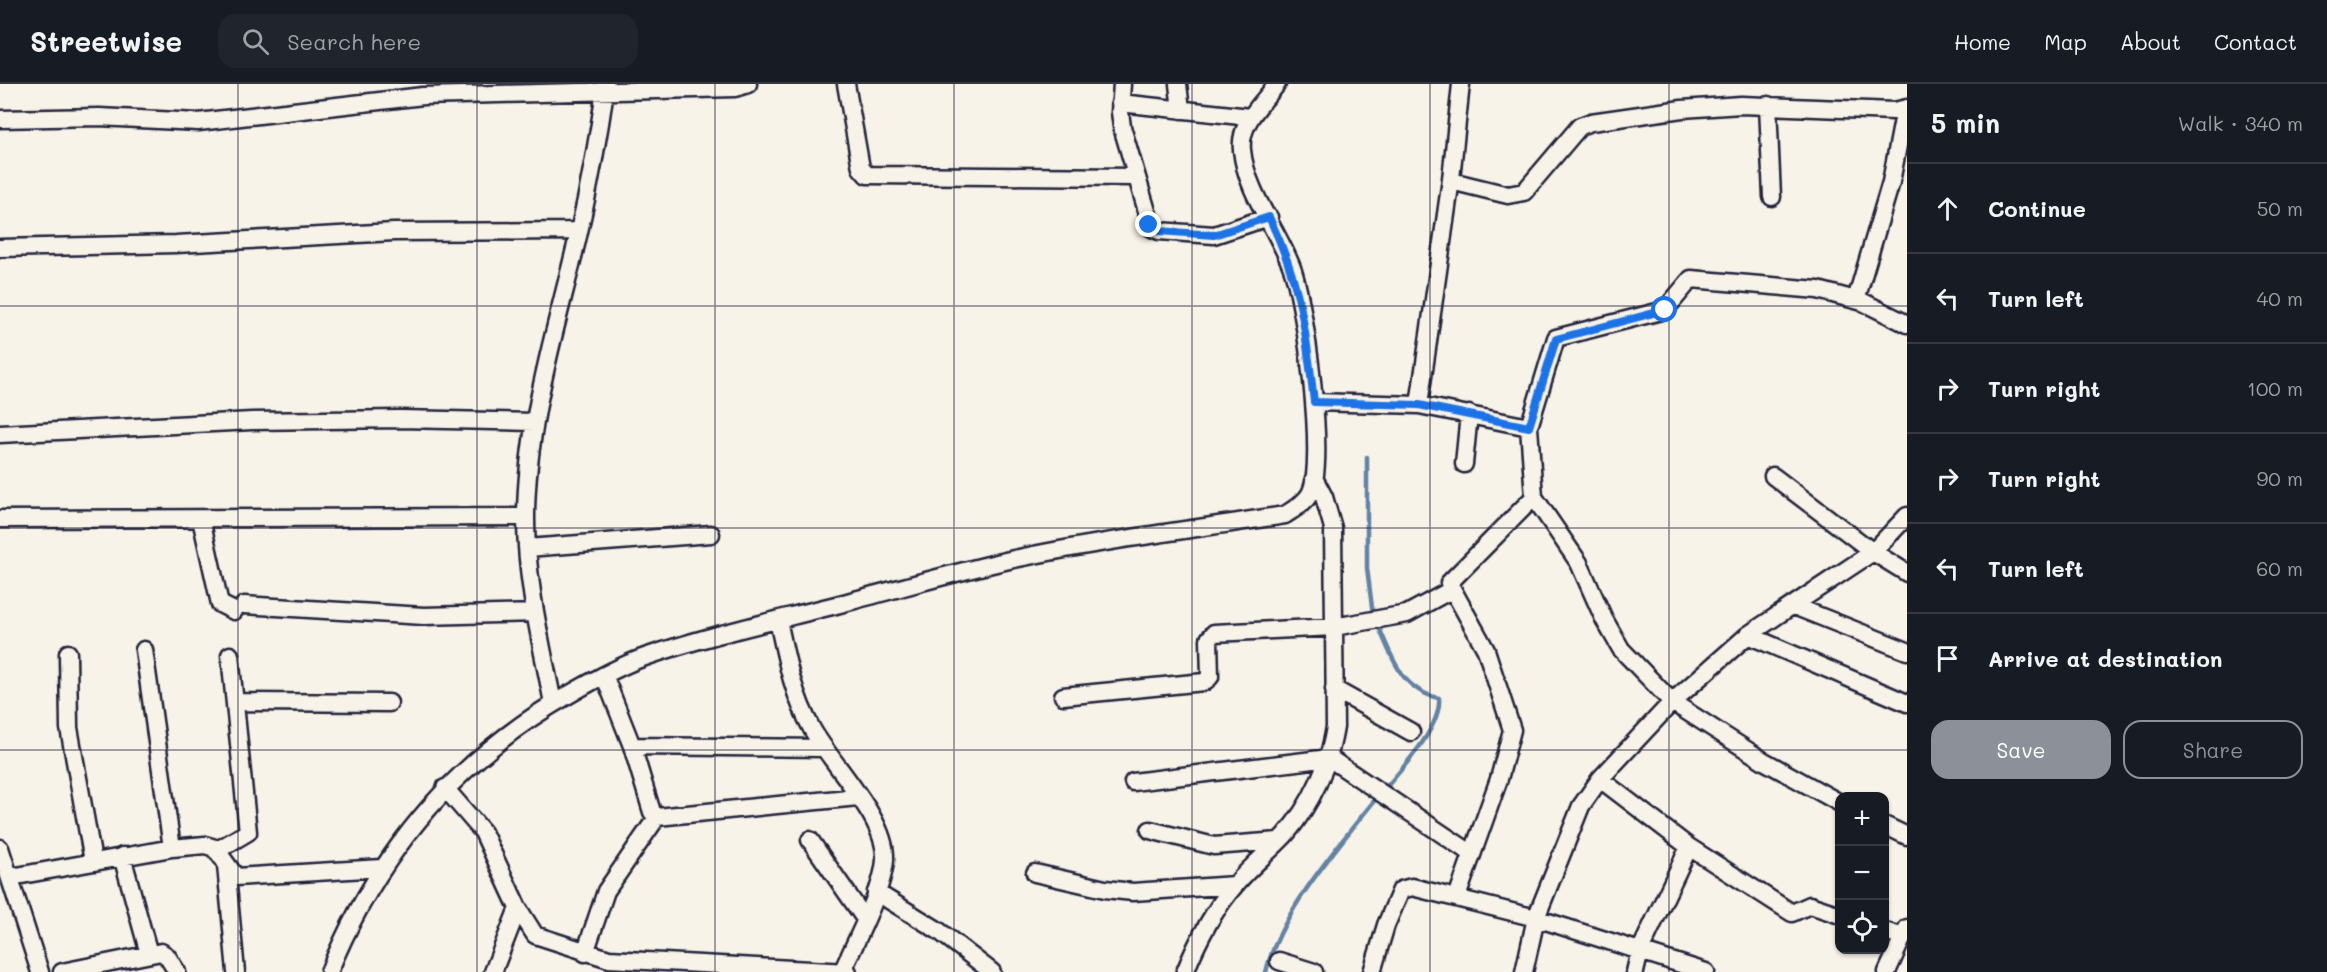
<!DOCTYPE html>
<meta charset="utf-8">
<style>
body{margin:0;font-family:Mali,sans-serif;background:#20242c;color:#f1f3f6}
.controls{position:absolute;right:18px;bottom:18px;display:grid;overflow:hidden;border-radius:12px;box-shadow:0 2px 4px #0004}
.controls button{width:54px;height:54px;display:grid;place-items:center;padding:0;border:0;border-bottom:2px solid #363941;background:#171b24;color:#f1f3f6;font:30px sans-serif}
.stop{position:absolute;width:18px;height:18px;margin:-14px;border:4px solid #1a73e8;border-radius:50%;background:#fff}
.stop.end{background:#1a73e8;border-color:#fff;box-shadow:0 2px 6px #0008}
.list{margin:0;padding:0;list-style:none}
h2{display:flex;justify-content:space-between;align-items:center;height:78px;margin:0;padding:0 24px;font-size:26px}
h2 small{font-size:20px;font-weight:400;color:#9ea1a6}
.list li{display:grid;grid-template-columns:39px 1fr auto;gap:18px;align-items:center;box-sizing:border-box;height:90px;padding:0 24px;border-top:2px solid #363941}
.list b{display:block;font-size:22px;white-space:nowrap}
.list em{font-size:20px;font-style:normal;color:#9ea1a6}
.actions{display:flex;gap:12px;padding:18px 24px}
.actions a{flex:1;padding:14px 0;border:2px solid #8c9099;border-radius:18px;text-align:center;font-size:21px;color:#8c9099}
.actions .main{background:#8c9099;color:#fff}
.icon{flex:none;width:33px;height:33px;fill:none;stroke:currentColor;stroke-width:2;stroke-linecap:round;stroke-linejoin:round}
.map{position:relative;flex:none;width:1907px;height:888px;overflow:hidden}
header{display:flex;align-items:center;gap:36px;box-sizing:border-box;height:84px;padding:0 30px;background:#171b24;border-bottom:2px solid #363941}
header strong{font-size:28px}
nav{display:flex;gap:33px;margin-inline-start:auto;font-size:21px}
.search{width:420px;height:54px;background:#20242c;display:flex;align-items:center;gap:15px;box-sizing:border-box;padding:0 21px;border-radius:18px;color:#9ea1a6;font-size:22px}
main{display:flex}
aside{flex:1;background:#171b24}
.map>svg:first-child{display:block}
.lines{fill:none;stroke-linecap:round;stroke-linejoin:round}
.stream{stroke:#6483a5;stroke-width:4.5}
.minor-casing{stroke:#22223b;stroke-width:21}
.minor{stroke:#f7f3e8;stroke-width:16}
.route{stroke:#1a73e8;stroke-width:8}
.grid{fill:none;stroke:#22223b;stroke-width:1.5;stroke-opacity:0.55}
</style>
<header>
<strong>Streetwise</strong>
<div class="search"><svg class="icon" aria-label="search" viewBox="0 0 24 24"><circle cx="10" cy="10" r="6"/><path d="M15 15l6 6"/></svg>Search here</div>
<nav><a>Home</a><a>Map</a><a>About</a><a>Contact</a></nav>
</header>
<main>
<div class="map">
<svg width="1907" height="888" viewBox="0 0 1907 888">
<rect width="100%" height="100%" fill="#f7f3e8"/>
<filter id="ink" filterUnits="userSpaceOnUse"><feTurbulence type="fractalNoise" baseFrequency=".0167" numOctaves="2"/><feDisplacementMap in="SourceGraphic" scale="12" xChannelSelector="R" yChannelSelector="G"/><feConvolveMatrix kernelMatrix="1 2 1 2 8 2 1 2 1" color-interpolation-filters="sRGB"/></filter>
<g filter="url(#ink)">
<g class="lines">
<path class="stream" d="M1367,373V484L1373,531
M1377,539C1392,572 1400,606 1439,614C1442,643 1402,684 1384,706
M1266,888C1280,828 1340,760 1378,712"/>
<g class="minor-casing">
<path id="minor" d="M846,0L861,84L867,91L1136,93
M1122,0L1120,28L1122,43L1152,144L1159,147L1214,151L1269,133
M1178,0L1181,26
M1120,19L1250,33
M1768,21L1772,113
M0,35L99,33L198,38L423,12L735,4L748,0
M1451,97L1508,111L1524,108L1580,42L1591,38L1682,25L1741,21L1894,27L1907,24
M0,164L176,160L394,148L579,147
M1856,216L1891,98L1905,25
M1314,318L1419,321L1529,343L1534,413L1579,479L1604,535L1621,565L1672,618L1764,677L1840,719
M1419,321L1451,95L1461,0
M1529,343L1556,254L1665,226L1691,195L1818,206L1863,218L1907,240
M0,350L252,337L400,335L534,338
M1464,380L1469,330
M1773,392L1873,468L1907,489
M0,435L526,433
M201,435L220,520L234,527
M527,464L711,450
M244,521L424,532L535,529
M1794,522L1907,567
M778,536C786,574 793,611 812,645C832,681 887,735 885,775C884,804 855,858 843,886
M1748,551L1907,619
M144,566L172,764
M68,569L69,644L93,777
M604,591L632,662L652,728L657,733L858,713
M1334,605L1411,648
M1063,612L1204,598L1210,593L1209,555L1214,549L1334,543L1407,530L1451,506
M235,618L389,619
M553,619C541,558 526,497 526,435C526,337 557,243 579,148C590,100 599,49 606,0
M632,662L824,664
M1600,695L1689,763L1792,829L1810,821L1840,831
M1133,698L1329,674L1472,770
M445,704L483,748L518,824L535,851L609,875L848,888
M1884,741L1907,752
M1150,746L1214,762L1279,757
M810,756L865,835
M0,764L40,888
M216,767L248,748L230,571
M122,772L149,870
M226,781L236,888
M1035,789L1105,805L1133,808L1235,801
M11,793L172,764L205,761L215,764L236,793L382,784
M876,808L939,847L992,888
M1457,813L1499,695L1512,646L1486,566L1449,499L1534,413
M1884,847L1903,853
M585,869L606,807L657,733
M1279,877L1314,888
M62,888L161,868L167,872L177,888
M329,888C378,768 457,674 570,610C594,596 619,582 645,573C712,550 783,535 851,517C905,503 959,487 1014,475C1103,456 1195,445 1285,431C1294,425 1304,420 1310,410C1327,380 1305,220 1292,184C1278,146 1246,108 1242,66C1239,39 1262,20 1277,0
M493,888L518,824
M1185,888C1197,858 1214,825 1236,800C1251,782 1269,768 1285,751C1311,721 1329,682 1335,643L1333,444L1324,413L1314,394
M1372,888L1386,841L1401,806L1412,803L1536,834L1706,888
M1524,888L1536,834L1581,722L1600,695L1672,618L1748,551L1873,468L1907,432
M1635,888L1640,867L1689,763
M1887,888L1907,844"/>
</g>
<use href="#minor" class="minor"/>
</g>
</g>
<g class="lines" filter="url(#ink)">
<path class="route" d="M1149,141L1159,147L1214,151L1269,133C1301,200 1306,246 1314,318L1419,321L1529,343L1556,255L1665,226"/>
</g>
<path class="grid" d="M238,0V888M477,0V888M715,0V888M954,0V888M1192,0V888M1430,0V888M1669,0V888M0,222H1907M0,444H1907M0,666H1907"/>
</svg>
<div class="controls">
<button>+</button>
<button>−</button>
<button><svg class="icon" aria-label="locate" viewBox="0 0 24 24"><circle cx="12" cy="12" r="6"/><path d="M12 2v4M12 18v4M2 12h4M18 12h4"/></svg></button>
</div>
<div class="stop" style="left:1665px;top:226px"></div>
<div class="stop end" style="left:1149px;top:141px"></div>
</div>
<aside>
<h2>5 min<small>Walk · 340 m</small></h2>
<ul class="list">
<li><svg class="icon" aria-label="ahead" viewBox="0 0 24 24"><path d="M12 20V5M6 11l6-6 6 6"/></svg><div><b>Continue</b></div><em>50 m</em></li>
<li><svg class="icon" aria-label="left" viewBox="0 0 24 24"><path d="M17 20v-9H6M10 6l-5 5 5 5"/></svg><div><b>Turn left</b></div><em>40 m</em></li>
<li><svg class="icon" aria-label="right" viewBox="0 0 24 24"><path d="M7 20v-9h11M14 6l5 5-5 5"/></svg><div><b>Turn right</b></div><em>100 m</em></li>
<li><svg class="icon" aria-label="right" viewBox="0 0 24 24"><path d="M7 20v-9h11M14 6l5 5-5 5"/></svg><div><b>Turn right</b></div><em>90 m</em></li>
<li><svg class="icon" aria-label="left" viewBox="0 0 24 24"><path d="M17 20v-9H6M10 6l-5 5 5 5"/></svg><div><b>Turn left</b></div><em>60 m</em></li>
<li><svg class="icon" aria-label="arrive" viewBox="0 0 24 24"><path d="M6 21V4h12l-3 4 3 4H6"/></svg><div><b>Arrive at destination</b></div></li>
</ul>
<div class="actions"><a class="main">Save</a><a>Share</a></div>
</aside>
</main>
